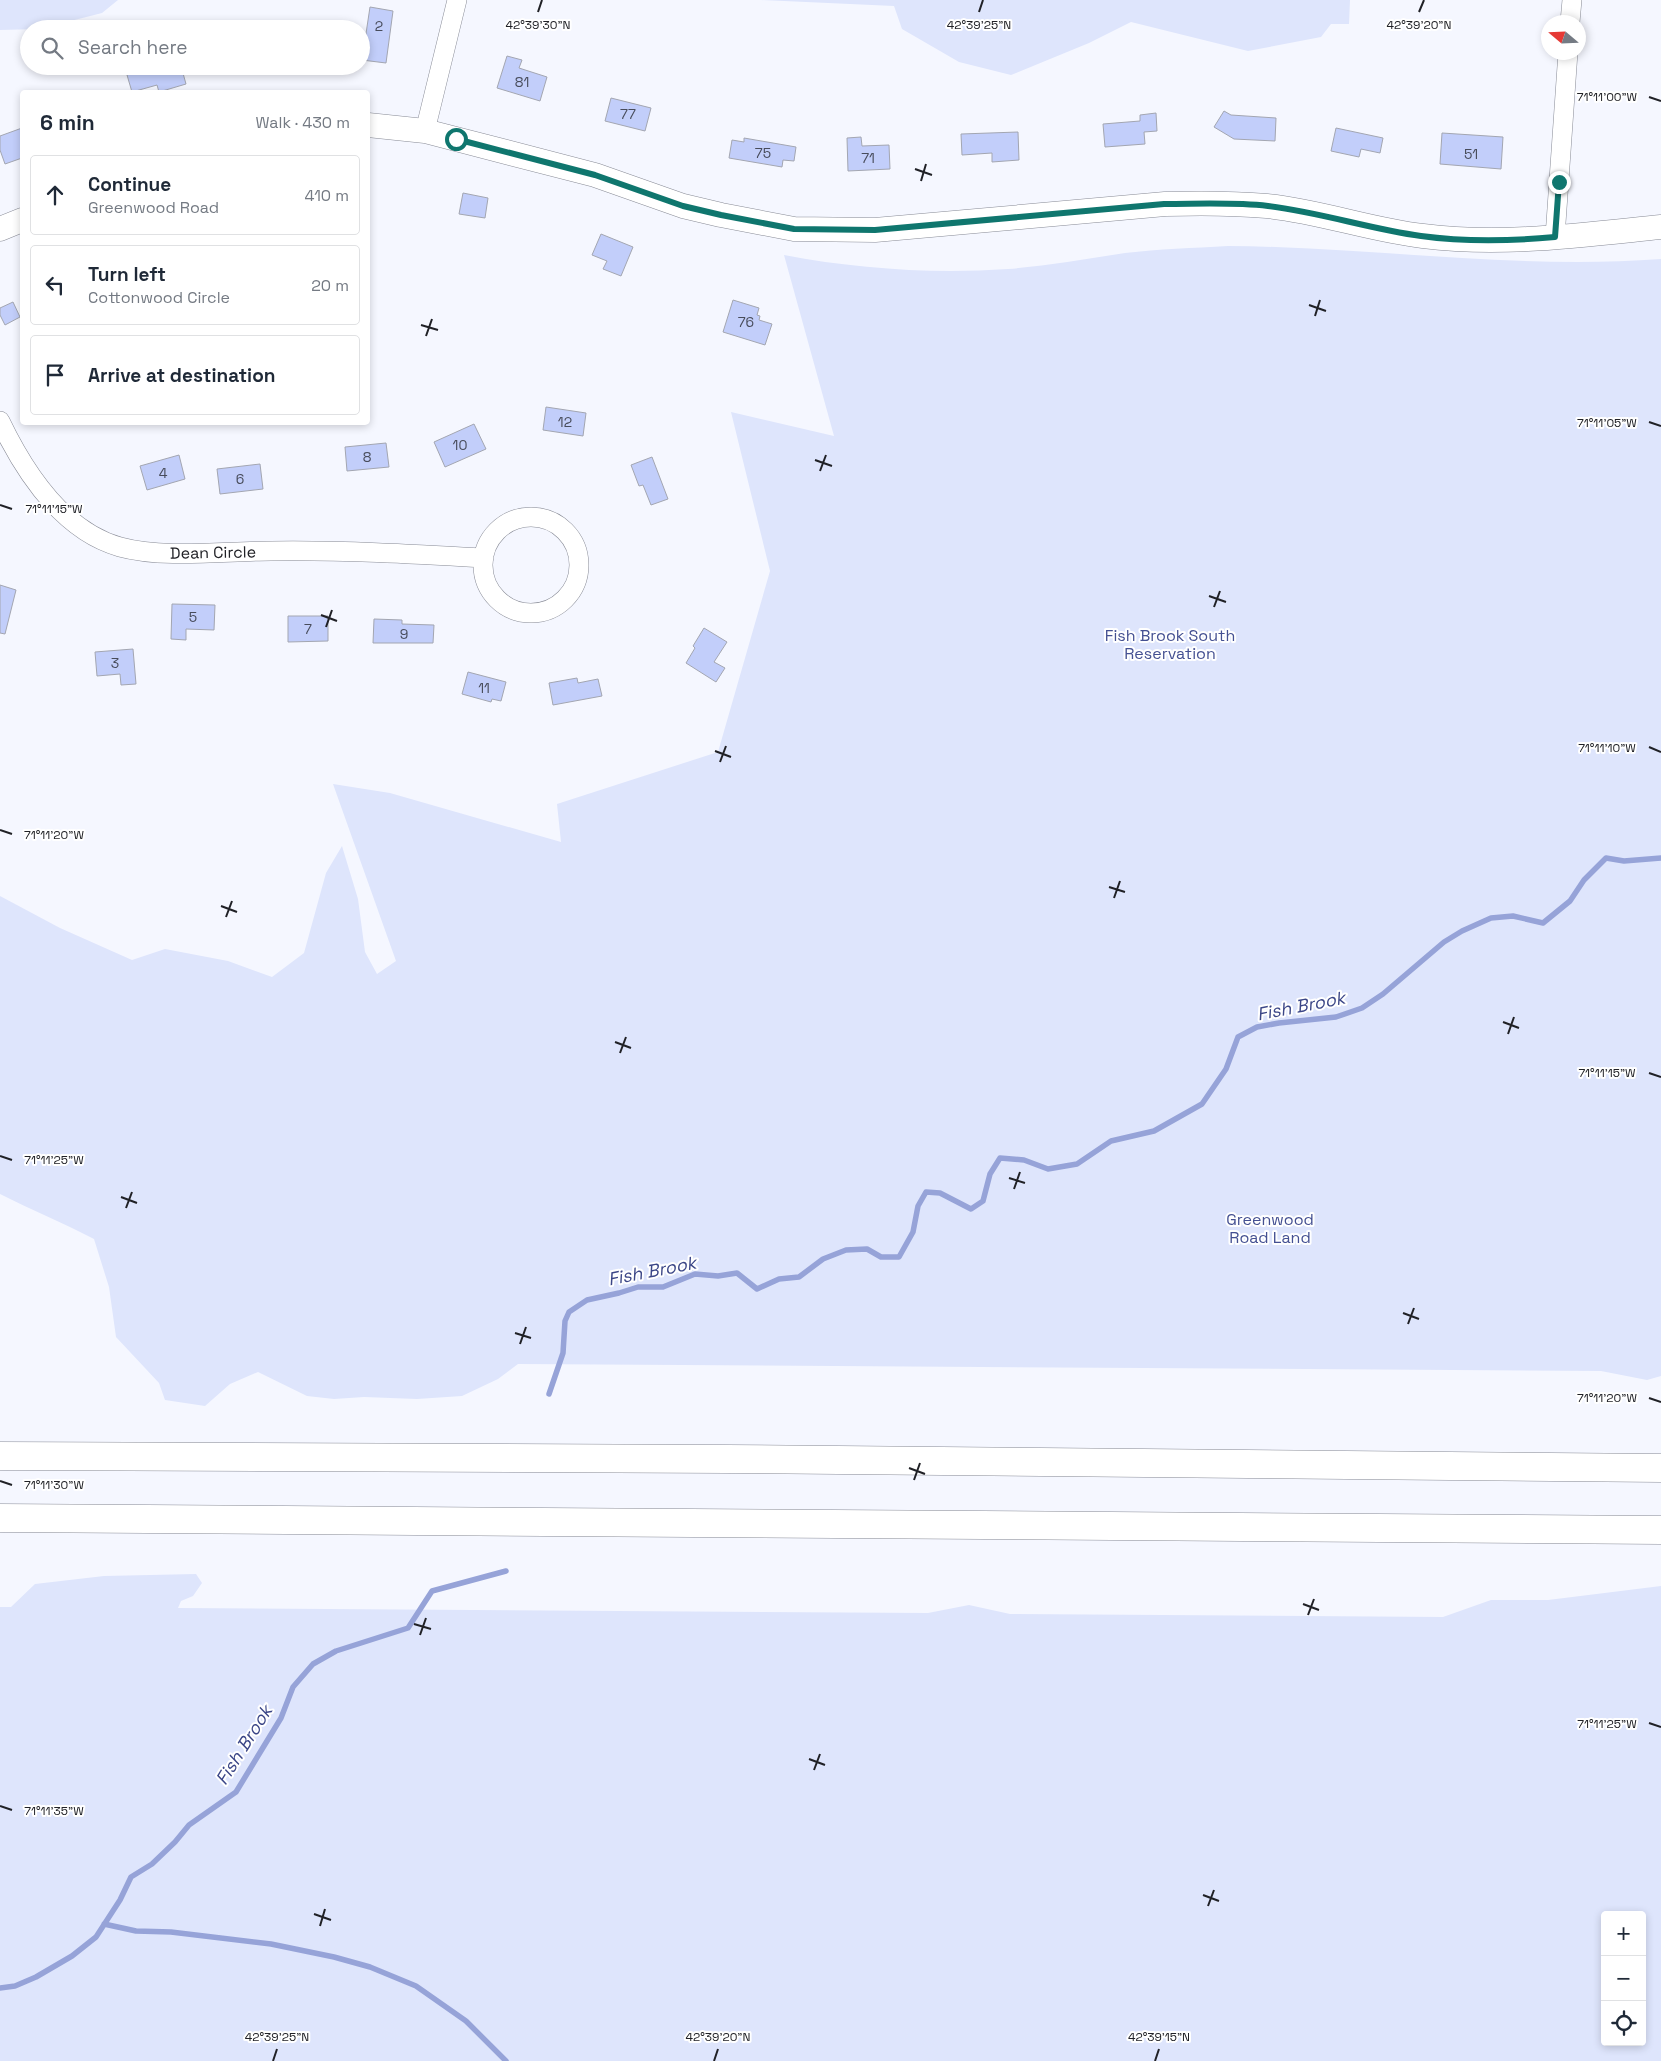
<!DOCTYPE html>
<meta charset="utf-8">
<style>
body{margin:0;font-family:"Space Grotesk",sans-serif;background:#f6f6f7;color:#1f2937}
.controls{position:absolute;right:15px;bottom:15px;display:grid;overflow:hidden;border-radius:5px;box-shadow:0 2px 8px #0003}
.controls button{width:45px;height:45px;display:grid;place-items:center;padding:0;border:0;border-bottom:1px solid #e0e1e3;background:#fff;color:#1f2937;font:25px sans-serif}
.compass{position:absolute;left:1541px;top:15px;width:45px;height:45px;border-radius:50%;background:#fff;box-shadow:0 2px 8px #0003;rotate:289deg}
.stop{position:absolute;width:15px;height:15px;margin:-11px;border:4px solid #0f766e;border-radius:50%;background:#fff}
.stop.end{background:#0f766e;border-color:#fff;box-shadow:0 1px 5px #0008}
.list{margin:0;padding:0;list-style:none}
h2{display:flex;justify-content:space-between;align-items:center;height:65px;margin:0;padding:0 20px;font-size:21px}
h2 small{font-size:16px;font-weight:400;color:#747a83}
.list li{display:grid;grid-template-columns:32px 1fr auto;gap:15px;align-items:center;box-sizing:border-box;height:80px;margin:0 10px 10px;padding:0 10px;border:1px solid #e0e1e3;border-radius:5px}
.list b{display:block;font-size:19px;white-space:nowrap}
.list p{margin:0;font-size:16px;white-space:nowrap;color:#747a83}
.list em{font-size:16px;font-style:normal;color:#747a83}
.icon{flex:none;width:28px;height:28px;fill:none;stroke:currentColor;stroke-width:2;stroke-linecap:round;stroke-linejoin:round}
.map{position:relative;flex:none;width:1661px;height:2061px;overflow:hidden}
.search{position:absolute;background:#fff;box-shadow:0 2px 8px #0003;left:20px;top:20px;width:350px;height:55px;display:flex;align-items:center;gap:12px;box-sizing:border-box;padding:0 18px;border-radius:28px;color:#747a83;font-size:19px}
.panel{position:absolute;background:#fff;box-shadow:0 2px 8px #0003;left:20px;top:90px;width:350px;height:335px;border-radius:5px}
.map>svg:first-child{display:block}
.green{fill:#dee5fc;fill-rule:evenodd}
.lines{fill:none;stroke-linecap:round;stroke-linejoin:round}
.stream{stroke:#96a3d8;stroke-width:5.5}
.building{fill:#c2cefa;stroke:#a3a6b1}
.minor-casing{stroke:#888b96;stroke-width:20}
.tertiary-casing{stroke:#888b96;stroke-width:25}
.motorway-casing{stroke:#888b96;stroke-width:29}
.minor{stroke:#fff;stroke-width:19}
.tertiary{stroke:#fff;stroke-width:24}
.motorway{stroke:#fff;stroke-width:28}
.route{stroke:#0f766e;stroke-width:6}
.ticks{fill:none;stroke:#202126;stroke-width:2}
.labels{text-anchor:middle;stroke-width:4;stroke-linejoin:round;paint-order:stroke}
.number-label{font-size:14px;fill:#484c5b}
.street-label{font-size:16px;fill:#202126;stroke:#fff}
.park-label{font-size:16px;fill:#445092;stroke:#fff}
.water-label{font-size:18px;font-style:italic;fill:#3b4687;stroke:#fff}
.ticks-label{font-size:12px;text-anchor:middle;fill:#202126;stroke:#fff;stroke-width:4;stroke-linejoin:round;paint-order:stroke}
</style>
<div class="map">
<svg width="1661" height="2061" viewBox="0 0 1661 2061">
<rect width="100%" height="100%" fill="#f5f7ff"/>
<path class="green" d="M0,0H118L102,13L39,29L0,30Z
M761,0H1350L1349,24H1331L1321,37L1248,51L1131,22L1089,43L1011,75L959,62L902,29L894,6Z
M1228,246C1372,247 1516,270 1661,259V1376L1647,1380L1601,1371L518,1364L498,1379L462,1396L417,1399L364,1397L334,1399L307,1396L258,1372L230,1384L205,1406L165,1400L159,1383L116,1337L109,1287L94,1239C64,1223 31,1210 0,1194V896L60,928L132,960L165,949L228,961L272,977L304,953L326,873L342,846L358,899L365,952L377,974L396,961L333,784L390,793L561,842L557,804L718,752L770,571L731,412L834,436L784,255C857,269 933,274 1008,269C1047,266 1086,259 1125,253C1159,249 1193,248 1228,246Z
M196,1574L202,1583L193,1596L181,1601L178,1608L928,1613L969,1605L1010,1614L1443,1617L1491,1600H1548L1661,1586V2061H0V1607H11L35,1584L104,1576ZM1605,1915H1642V2042H1605Z"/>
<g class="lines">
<path class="stream" d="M549,1394L563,1353L565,1321L569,1312L587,1300L619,1293L638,1287H663L695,1274L718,1276L737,1273L757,1289L779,1279L799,1277L823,1259L846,1250L867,1249L881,1257H899L913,1232L918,1206L926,1192L940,1193L971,1209L983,1201L990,1174L1000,1158L1024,1160L1048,1169L1077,1164L1111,1141L1154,1131L1202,1104L1226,1069L1238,1037L1257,1027L1279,1023L1336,1017L1362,1008L1383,994L1444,942L1462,931L1491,918L1513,916L1543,923L1570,901L1584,880L1606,858L1624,861L1661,858
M104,1924L136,1931L171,1932L271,1944L334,1957L370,1967L416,1986L466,2021L506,2061
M0,1988L15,1986L36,1977L72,1956L96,1937L120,1900L131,1877L152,1864L175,1842L189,1825L236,1792L281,1718L293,1687L313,1664L336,1651L408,1628L432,1591L506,1571"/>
</g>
<path class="building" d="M370,7L393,11L386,63L362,60Z
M507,56L522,60L519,68L547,77L540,101L497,88Z
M141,66H181L186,84L159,92L157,85L132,92L127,75L142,70Z
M611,98L651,108L645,131L605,121Z
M1224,111L1231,115L1276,118L1275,141L1234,139L1214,127Z
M1156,113L1157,131L1144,132L1145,144L1105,147L1103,124L1140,121V115Z
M22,128V158L5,164L0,150V136Z
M1336,128L1383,138L1380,153L1361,149L1359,157L1331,151Z
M1018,132L1019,160L992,162V153L962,155L961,134Z
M1442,133L1503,137L1501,169L1440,164Z
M861,137L862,146L889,145L890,169L848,171L847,138Z
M744,138L796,147L794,161L783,160L782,167L729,158L732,140L744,142Z
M463,193L488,198L485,218L459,214Z
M601,234L633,247L621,276L603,269L607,261L592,255Z
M733,300L759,308L757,315L760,316L759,320L772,324L765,345L723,332Z
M13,302L20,317L5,325L0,315V308Z
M546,407L586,413L583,436L543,430Z
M474,424L486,449L445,467L434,442Z
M386,443L389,467L347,471L345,447Z
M179,455L185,479L147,490L140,466Z
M652,457L668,499L651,505L643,485L639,486L631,465Z
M260,464L263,489L220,494L217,469Z
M0,585L16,590L5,634L0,633Z
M172,604L215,605L214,630L186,629V640L171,639Z
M288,616H328V641L288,642Z
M374,619L402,620V624L434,625L433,643H373Z
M704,628L727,642L714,662L725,668L716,682L686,663L695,648L693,646Z
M133,649L136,684L121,685L120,674L97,676L95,652Z
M468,672L506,682L501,701L492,699L491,702L462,694Z
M577,678L578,683L598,679L602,696L553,705L549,683Z"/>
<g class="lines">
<g class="minor-casing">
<path id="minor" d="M1570,22L1572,0
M425,131L457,0
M1555,237L1568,52
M0,421C24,471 63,531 120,547C164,559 225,551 271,551C342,550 413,554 484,558
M483 565a48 48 0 1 1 96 0a48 48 0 1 1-96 0Z"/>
</g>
<g class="tertiary-casing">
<path id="tertiary" d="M368,125L425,131L595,175L683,206L721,215L794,229L875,230L1165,204C1199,203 1233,203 1267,206C1319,211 1370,230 1423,236C1502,246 1582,235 1661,227
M0,229L22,220"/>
</g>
<g class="motorway-casing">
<path id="motorway" d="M0,1456L727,1459L1661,1468
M0,1518L1661,1530"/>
</g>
<use href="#minor" class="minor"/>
<use href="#tertiary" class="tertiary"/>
<use href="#motorway" class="motorway"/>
</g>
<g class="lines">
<path class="route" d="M456,139L595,175L683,206L721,215L794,229L875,230L1164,204C1199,204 1233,202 1268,206C1319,212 1370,229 1421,236C1465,242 1512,241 1555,237L1559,182"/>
</g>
<path class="ticks" d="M538,12L542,0M979,12L983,0M1419,12L1424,0M1649,97L1661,101M915,169L932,175M921,181L926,164M1309,305L1326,311M1315,316L1320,300M421,325L438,330M426,336L432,319M1649,422L1661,426M815,460L832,466M820,471L826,455M0,505L12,509M1209,596L1226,602M1214,607L1220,591M321,615L337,621M326,627L332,610M1649,747L1661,752M715,751L731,757M720,762L726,746M0,830L12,834M1109,887L1125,892M1114,898L1120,881M221,906L237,912M226,917L232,901M1503,1022L1519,1028M1508,1034L1514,1017M615,1042L631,1048M620,1053L626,1037M1649,1073L1661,1077M0,1156L12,1160M1009,1178L1025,1183M1014,1189L1020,1172M121,1197L137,1203M126,1208L132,1192M1403,1313L1419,1319M1408,1324L1414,1308M515,1333L531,1338M520,1344L526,1327M1649,1398L1661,1402M909,1468L925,1474M914,1480L920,1463M0,1481L12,1485M1303,1604L1319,1610M1308,1615L1314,1599M414,1624L431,1629M420,1635L426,1618M1649,1723L1661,1727M809,1759L825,1765M814,1770L820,1754M0,1806L12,1810M1203,1895L1219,1901M1208,1906L1214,1890M314,1914L331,1920M320,1926L325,1909M273,2061L277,2049M714,2061L718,2049M1155,2061L1159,2049"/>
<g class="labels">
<g class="number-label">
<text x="379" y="31">2</text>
<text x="522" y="87">81</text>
<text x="628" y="119">77</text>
<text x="763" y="158">75</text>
<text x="1471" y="159">51</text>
<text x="868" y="163">71</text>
<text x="746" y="327">76</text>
<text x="565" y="427">12</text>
<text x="460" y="450">10</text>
<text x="367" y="462">8</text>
<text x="163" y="478">4</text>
<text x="240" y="484">6</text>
<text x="193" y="622">5</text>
<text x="308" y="634">7</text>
<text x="404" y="639">9</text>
<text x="115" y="668">3</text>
<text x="484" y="693">11</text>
</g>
<g class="street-label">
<text transform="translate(213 552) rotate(-1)" y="6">Dean Circle</text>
</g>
<g class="park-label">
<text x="1170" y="641">Fish Brook South<tspan x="1170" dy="18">Reservation</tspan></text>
<text x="1270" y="1225">Greenwood<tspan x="1270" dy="18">Road Land</tspan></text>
</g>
<g class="water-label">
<text transform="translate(1301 1006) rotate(-11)" y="6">Fish Brook</text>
<text transform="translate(652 1271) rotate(-11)" y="6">Fish Brook</text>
<text transform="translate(244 1745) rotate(-58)" y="6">Fish Brook</text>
</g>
</g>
<g class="ticks-label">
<text x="538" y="29">42°39'30"N</text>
<text x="979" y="29">42°39'25"N</text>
<text x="1419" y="29">42°39'20"N</text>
<text x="1607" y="101">71°11'00"W</text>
<text x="1607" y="427">71°11'05"W</text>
<text x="54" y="513">71°11'15"W</text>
<text x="1607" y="752">71°11'10"W</text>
<text x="54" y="839">71°11'20"W</text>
<text x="1607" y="1077">71°11'15"W</text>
<text x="54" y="1164">71°11'25"W</text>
<text x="1607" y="1402">71°11'20"W</text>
<text x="54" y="1489">71°11'30"W</text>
<text x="1607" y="1728">71°11'25"W</text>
<text x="54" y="1815">71°11'35"W</text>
<text x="277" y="2041">42°39'25"N</text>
<text x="718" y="2041">42°39'20"N</text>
<text x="1159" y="2041">42°39'15"N</text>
</g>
</svg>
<div class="controls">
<button>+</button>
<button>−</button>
<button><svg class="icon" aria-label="locate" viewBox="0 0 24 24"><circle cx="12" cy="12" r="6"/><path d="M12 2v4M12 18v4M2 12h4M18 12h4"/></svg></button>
</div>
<svg class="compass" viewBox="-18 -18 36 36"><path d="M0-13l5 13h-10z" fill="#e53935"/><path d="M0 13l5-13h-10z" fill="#747a83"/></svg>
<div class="stop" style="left:456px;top:139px"></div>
<div class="stop end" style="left:1559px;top:182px"></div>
<div class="search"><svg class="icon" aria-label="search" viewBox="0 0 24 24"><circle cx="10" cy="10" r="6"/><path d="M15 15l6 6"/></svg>Search here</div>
<section class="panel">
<h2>6 min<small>Walk · 430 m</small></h2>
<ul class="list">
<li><svg class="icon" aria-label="ahead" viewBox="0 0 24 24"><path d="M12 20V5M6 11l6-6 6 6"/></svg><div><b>Continue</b><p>Greenwood Road</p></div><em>410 m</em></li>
<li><svg class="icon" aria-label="left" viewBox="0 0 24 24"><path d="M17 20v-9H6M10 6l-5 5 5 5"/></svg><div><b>Turn left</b><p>Cottonwood Circle</p></div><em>20 m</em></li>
<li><svg class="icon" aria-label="arrive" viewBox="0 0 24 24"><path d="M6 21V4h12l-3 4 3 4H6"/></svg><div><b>Arrive at destination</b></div></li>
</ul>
</section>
</div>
